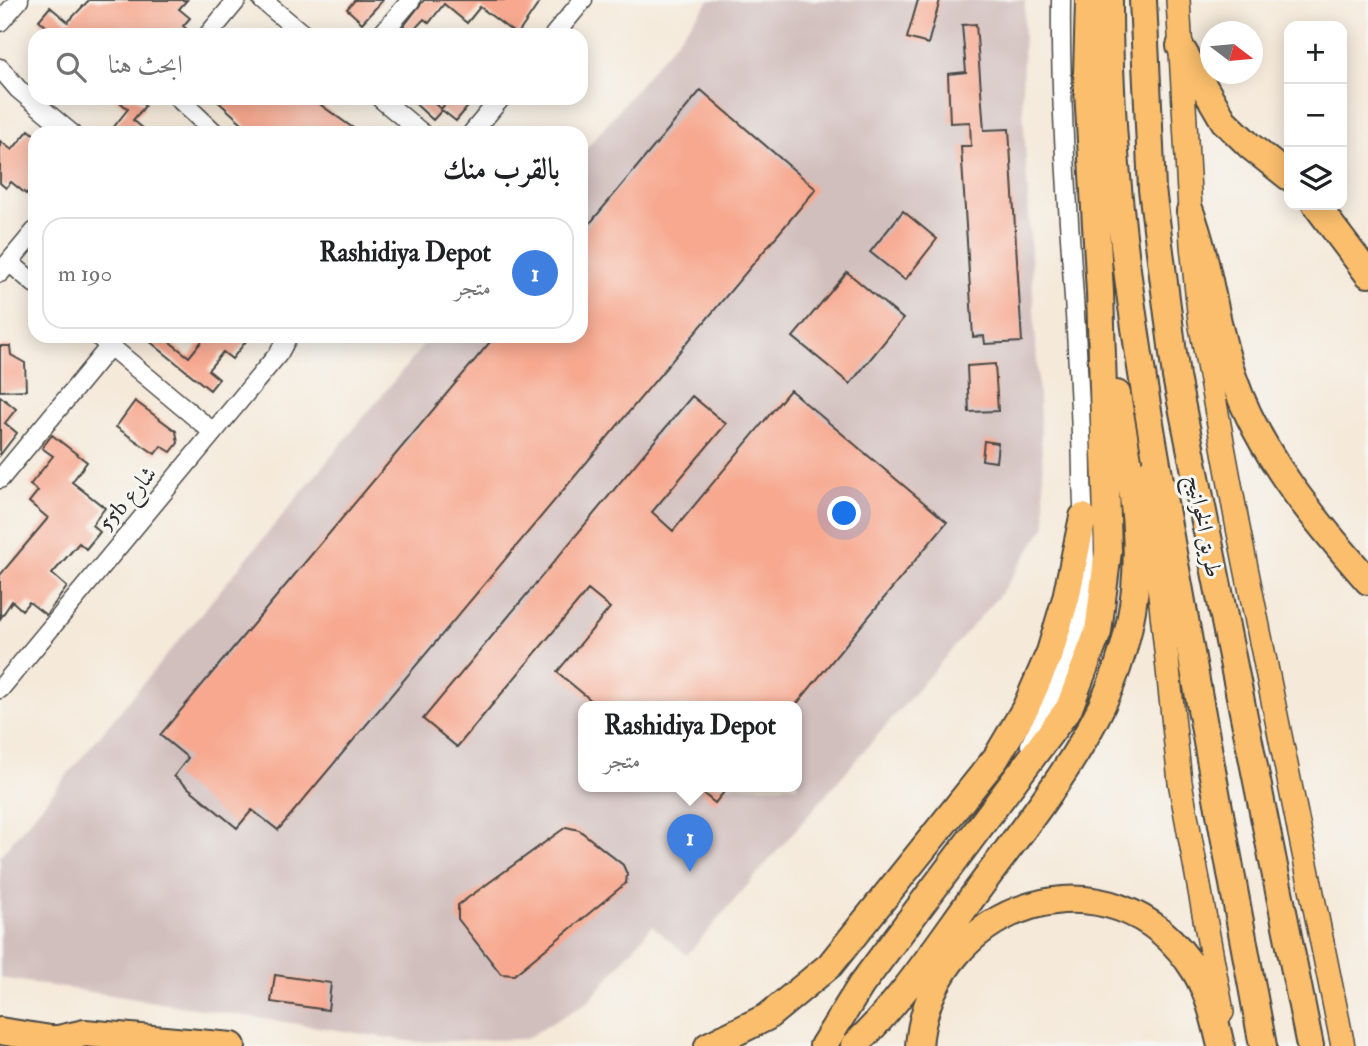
<!DOCTYPE html>
<html lang="ar">
<meta charset="utf-8">
<style>
body{margin:0;font-family:"IM FELL Double Pica",Amiri,serif;background:#f6f6f6;color:#202124;direction:rtl}
.controls{position:absolute;right:21px;top:21px;display:grid;overflow:hidden;border-radius:14px;box-shadow:0 4px 18px #0003}
.controls button{width:63px;height:63px;display:grid;place-items:center;padding:0;border:0;border-bottom:2px solid #e0e0e0;background:#fff;color:#202124;font:35px sans-serif}
.compass{position:absolute;left:1200px;top:21px;width:63px;height:63px;border-radius:50%;background:#fff;box-shadow:0 4px 18px #0003;rotate:106deg}
.you{position:absolute;left:845px;top:514px;width:24px;height:24px;margin:-18px;border:5px solid #fff;border-radius:50%;background:#1a73e8;box-shadow:0 0 0 10px #1a73e833}
.badge{display:grid;place-items:center;width:46px;height:46px;border-radius:50%;background:#c8321e;color:#fff;font-size:23px;font-weight:700}
.pin{position:absolute;translate:-50% -58px;filter:drop-shadow(0 2px 4px #0008)}
.pin::after{content:'';position:absolute;top:37px;width:24px;height:21px;background:inherit;clip-path:polygon(0 0,100% 0,50% 100%)}
.popup{position:absolute;left:578px;top:701px;width:224px;height:91px;box-sizing:border-box;display:grid;place-content:center;border-radius:14px;background:#fff;filter:drop-shadow(0 2px 5px #0005);font-size:23px;white-space:nowrap;color:#757577}
.popup b{font-size:26px;color:#202124}
.popup::after{content:'';position:absolute;left:50%;top:100%;margin-left:-14px;border:14px solid transparent;border-top-color:#fff}
.list{margin:0;padding:0;list-style:none}
h2{display:flex;justify-content:space-between;align-items:center;height:91px;margin:0;padding:0 28px;font-size:30px}
h2 small{font-size:23px;font-weight:400;color:#757577}
.list li{display:grid;grid-template-columns:46px 1fr auto;gap:21px;align-items:center;box-sizing:border-box;height:112px;margin:0 14px 14px;padding:0 14px;border:2px solid #e0e0e0;border-radius:21px}
.list b{display:block;font-size:26px;white-space:nowrap}
.list p{margin:0;font-size:23px;white-space:nowrap;color:#757577}
.list em{font-size:23px;font-style:normal;color:#757577}
.icon{flex:none;width:38px;height:38px;fill:none;stroke:currentColor;stroke-width:2;stroke-linecap:round;stroke-linejoin:round}
.map{position:relative;flex:none;width:1368px;height:1046px;overflow:hidden;direction:ltr}
.search{position:absolute;background:#fff;box-shadow:0 4px 18px #0003;left:28px;top:28px;width:560px;height:77px;display:flex;align-items:center;gap:18px;box-sizing:border-box;padding:0 24px;border-radius:21px;color:#757577;font-size:26px}
.panel{position:absolute;background:#fff;box-shadow:0 4px 18px #0003;left:28px;top:126px;width:560px;height:217px;border-radius:21px;direction:rtl}
.map>svg:first-child{display:block}
.industrial{fill:#d1bfbe;fill-rule:evenodd}
.building{fill:#f7a88f}
.lines{fill:none;stroke-linecap:round;stroke-linejoin:round}
.minor-casing{stroke:#494845;stroke-width:21}
.major-casing{stroke:#494845;stroke-width:26}
.highway-casing{stroke:#494845;stroke-width:30}
.minor{stroke:#fff;stroke-width:18}
.major{stroke:#fabe6d;stroke-width:23}
.highway{stroke:#fabe6d;stroke-width:26}
.labels{text-anchor:middle;stroke-width:6;stroke-linejoin:round;paint-order:stroke}
.street-label{font-size:23px;fill:#2b2b2b;stroke:#f6f6f2}
</style>
<div class="map">
<svg width="1368" height="1046" viewBox="0 0 1368 1046">
<rect width="100%" height="100%" fill="#f6f6f2"/>
<filter id="ink" filterUnits="userSpaceOnUse"><feTurbulence type="fractalNoise" baseFrequency=".0143" numOctaves="2"/><feDisplacementMap in="SourceGraphic" scale="14" xChannelSelector="R" yChannelSelector="G"/><feConvolveMatrix kernelMatrix="1 2 1 2 8 2 1 2 1" color-interpolation-filters="sRGB"/></filter>
<filter id="wash" filterUnits="userSpaceOnUse"><feTurbulence type="fractalNoise" baseFrequency=".00686" numOctaves="4" result="noise"/><feDisplacementMap in="SourceGraphic" scale="28" xChannelSelector="R" yChannelSelector="G"/><feGaussianBlur stdDeviation="1.57" result="paint"/><feColorMatrix in="noise" values="0 0 0 0 0 0 0 0 0 0 0 0 0 0 0 0 0 1.4 0 .05"/><feComposite in="paint" operator="in"/></filter>
<g filter="url(#wash)">
<rect width="100%" height="100%" fill="#f5e9d9"/>
<path class="industrial" d="M710,0H1025L1022,92L1046,526L1001,593L687,955L652,926L589,1001L525,1039L415,1042L0,978V856L431,336H581V155ZM583,706H797V786H583Z"/>
<g id="blocks">
<path class="building" d="M89,0H187L179,9L190,18L183,26L194,35H56L39,20L50,7L68,22Z
M355,0H383L362,23L347,9Z
M424,0H541L517,35L480,7L467,23L444,4L429,23L424,19L409,35H397Z
M918,0H940L928,44L907,38Z
M976,24L984,130L1009,129L1022,342L985,344L984,336L973,337L961,146H971L970,122L950,123L948,74L966,72L962,25Z
M701,90L816,189L278,830L252,810L237,828L174,776L188,758L160,735L495,336H581V234Z
M115,98H136L145,106L133,120L149,133H109L128,109Z
M214,98H327L321,105L360,133H253Z
M409,98H428L441,109L450,98H466L471,103L456,121L442,110L433,120Z
M29,130L35,135V183L26,194L11,182L6,188L0,183V141L12,150Z
M903,211L937,239L905,280L870,252Z
M847,272L903,319L850,384L793,337Z
M143,336H162L189,357L206,336H250L232,359L223,352L208,370L219,379L210,390Z
M0,346H10L11,355L25,363L26,390L0,391Z
M995,364L998,411L969,412L967,366Z
M790,390L947,522L795,706H598L557,672L610,608L588,590L457,747L423,719L692,396L726,424L652,512L673,531Z
M0,396L16,409L5,423L17,433L0,455Z
M135,401L176,431L178,443L171,452L161,446L155,454L116,427Z
M52,435L87,462L72,482L105,508L92,525L100,532L86,549L79,543L52,574L67,587L46,615L29,602L22,610L12,601L0,619V575L48,518L29,502L38,491L30,485L53,456L42,448Z
M984,441L998,443L996,462L982,460Z
M694,786H729L715,803Z
M566,827L579,830L623,865L627,874L626,883L514,975L501,974L458,919V905Z
M275,975L331,983L328,1010L271,1002Z"/>
</g>
</g>
<g filter="url(#ink)">
<use href="#blocks" fill-opacity="0" stroke="#494845" stroke-width="2"/>
<g class="lines">
<g class="minor-casing">
<path id="minor" d="M262,0L304,35
M0,22L19,0
M208,35L237,0
M381,35L411,0
M554,35L583,0
M0,68L18,89L71,133
M178,98L215,133
M380,98L422,133
M472,133L501,98
M9,262L35,284
M0,273L35,231
M98,336L213,432
M0,479L110,346
M0,689L279,353L288,336
M1030,745C1049,705 1072,666 1080,623C1089,574 1083,524 1082,475C1080,316 1059,159 1061,0"/>
</g>
<g class="major-casing">
<path id="major" d="M1178,0L1192,245L1200,321L1238,528L1343,1046
M1150,470V500L1180,782L1222,1012"/>
</g>
<g class="highway-casing">
<path id="highway" d="M1109,0C1108,200 1144,395 1180,591C1207,743 1234,894 1263,1046
M1143,0L1152,189L1176,377L1310,1046
M1180,46L1224,121L1250,146L1289,177
M1316,205L1368,274
M1190,211C1210,265 1214,323 1233,377C1260,456 1314,519 1368,581
M0,1031L70,1042
M54,1040L85,1033L232,1046
M708,1046L767,1017L830,965L996,758L1026,707L1050,652L1066,598L1083,517
M823,1046L861,985L1069,708L1098,632L1108,551L1100,292L1087,74L1089,0
M854,1046C905,998 943,936 985,880C1068,768 1145,680 1136,530C1134,485 1124,439 1117,394
M919,1046C931,901 1115,842 1195,971C1209,994 1215,1020 1221,1046"/>
</g>
<use href="#minor" class="minor"/>
<use href="#major" class="major"/>
<use href="#highway" class="highway"/>
</g>
</g>
<g class="labels">
<g class="street-label">
<text transform="translate(127 498) rotate(-50)" y="8">55b شارع</text>
<text transform="translate(1205 526) rotate(79)" y="8">طريق الخوانيج</text>
</g>
</g>
</svg>
<div class="controls">
<button>+</button>
<button>−</button>
<button><svg class="icon" aria-label="layers" viewBox="0 0 24 24"><path d="M12 4l9 5-9 5-9-5zM3 14l9 5 9-5"/></svg></button>
</div>
<svg class="compass" viewBox="-18 -18 36 36"><path d="M0-13l5 13h-10z" fill="#e53935"/><path d="M0 13l5-13h-10z" fill="#757577"/></svg>
<div class="you"></div>
<div class="pin badge" style="left:690px;top:872px;background:#3f7fe0">1</div>
<div class="popup"><b>Rashidiya Depot</b>متجر</div>
<div class="search"><svg class="icon" aria-label="search" viewBox="0 0 24 24"><circle cx="10" cy="10" r="6"/><path d="M15 15l6 6"/></svg>ابحث هنا</div>
<section class="panel">
<h2>بالقرب منك<small></small></h2>
<ul class="list">
<li><span class="badge" style="background:#3f7fe0">1</span><div><b>Rashidiya Depot</b><p>متجر</p></div><em>190 m</em></li>
</ul>
</section>
</div>
